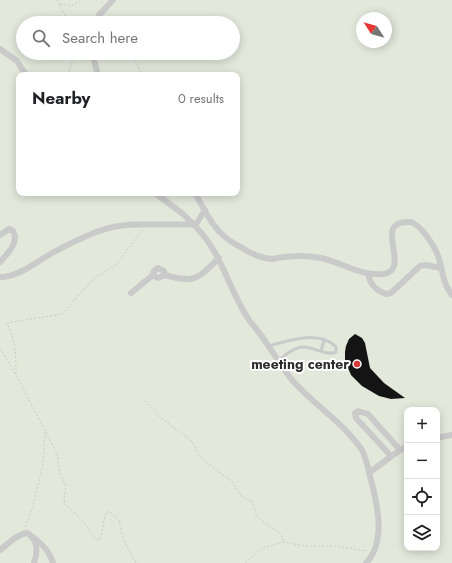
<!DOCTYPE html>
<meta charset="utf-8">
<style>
body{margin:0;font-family:Jost,sans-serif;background:#f2f2f2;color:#202124}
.controls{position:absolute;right:12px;bottom:12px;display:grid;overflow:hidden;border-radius:8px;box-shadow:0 2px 10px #0003}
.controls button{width:36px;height:36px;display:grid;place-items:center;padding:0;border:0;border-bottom:1px solid #e0e0e0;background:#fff;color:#202124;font:20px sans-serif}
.compass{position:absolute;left:356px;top:12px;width:36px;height:36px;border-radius:50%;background:#fff;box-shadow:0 2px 10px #0003;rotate:306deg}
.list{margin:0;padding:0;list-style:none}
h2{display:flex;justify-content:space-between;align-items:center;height:52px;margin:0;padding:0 16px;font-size:17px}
h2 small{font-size:13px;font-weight:400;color:#757577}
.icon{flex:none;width:22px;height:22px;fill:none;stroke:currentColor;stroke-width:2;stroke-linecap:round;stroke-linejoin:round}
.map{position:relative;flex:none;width:452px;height:563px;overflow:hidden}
.search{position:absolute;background:#fff;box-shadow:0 2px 10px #0003;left:16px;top:16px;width:224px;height:44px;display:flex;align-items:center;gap:10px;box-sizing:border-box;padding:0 14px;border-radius:22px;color:#757577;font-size:15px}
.panel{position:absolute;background:#fff;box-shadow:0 2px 10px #0003;left:16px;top:72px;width:224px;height:124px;border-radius:8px}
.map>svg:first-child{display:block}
.green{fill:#e2e9db;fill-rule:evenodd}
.building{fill:#141414}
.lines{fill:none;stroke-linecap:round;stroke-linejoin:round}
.path{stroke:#cacaca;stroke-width:1;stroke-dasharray:2 2;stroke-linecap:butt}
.lane{stroke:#cacaca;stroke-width:3}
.street{stroke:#cacaca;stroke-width:6}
.poi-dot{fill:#d73c3d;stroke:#fff;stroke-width:1.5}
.labels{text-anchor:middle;stroke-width:4;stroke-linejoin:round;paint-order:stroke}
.poi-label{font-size:14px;font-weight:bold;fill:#2d2d2d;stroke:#fff;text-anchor:end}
</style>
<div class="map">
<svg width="452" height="563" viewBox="0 0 452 563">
<rect width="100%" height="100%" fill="#fff"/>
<path class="green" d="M0,0H452V563H0ZM362,18H386V42H362ZM23,23H233V53H23ZM19,75H237V193H19ZM407,410H437V548H407Z"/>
<path class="building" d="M355,334L362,338L365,343L370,368L384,383L405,398L391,399L379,396L362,386L351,375L345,361V352L346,346L349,339Z"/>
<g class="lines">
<path class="path" d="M57,0L69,23
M60,4L71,6L82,0
M125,53C135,58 138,65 141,75
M68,75L75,53
M0,348L16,375L57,453L60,474L66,486L64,498L65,504L80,518L95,538L98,540L100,539L101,536L106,512H110L119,520L123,539L136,563
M16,374C16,353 16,343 7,323L62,314L93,279L116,265L143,229
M145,401L161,418L192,441L200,457L232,482L241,496L252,502L258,518L280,533L284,542
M25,527L33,506L43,464L45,432
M245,563L262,548L284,542L305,546H335L367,551"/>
<path class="lane" d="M268,346C289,341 319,329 336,347V352C328,357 312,346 302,347C293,348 285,355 278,361
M321,351L324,340"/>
<path class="street" d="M95,23L100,14L113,0
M0,49L17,61L26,75
M92,53L98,75
M155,193L183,214L193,224
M195,193C203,207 211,225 224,236C230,242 239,246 247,251C255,255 264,259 273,259C277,258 281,257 285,257C297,255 310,256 321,258C343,263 360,276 383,274C414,270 369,219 411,222C422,226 436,248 439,259C443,272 443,284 452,295
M195,226L205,210
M0,235L9,229L13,231C20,242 7,254 0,262
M368,274C370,284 377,291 386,294L391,293L420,266L426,265L441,268
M165,275L158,278L153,275L154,271L158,268L164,271L165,275C196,284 198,278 219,258
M0,277C19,277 36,262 52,253C67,245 83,237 99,231C128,220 162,226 193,224L195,226C223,254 228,289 249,320C256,329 263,337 269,347C277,358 284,371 293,381C315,406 344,423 362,450C366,458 368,468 370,476C377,502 387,541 366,563
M131,293L153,275
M437,438L452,435
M391,456L356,418L355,413L358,411L368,414L400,450
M369,473L393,455L407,446
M34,538C44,546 49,551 53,563
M0,550C8,544 17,534 27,533C38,539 38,552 34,563"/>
</g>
<circle class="poi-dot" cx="357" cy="364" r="4"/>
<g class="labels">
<g class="poi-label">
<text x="349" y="369">meeting center</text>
</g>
</g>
</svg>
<div class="controls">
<button>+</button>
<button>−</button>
<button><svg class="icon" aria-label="locate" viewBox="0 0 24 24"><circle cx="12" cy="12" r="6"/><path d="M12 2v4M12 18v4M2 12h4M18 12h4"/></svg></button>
<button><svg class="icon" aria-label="layers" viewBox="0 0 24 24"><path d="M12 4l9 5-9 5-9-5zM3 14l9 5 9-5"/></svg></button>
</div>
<svg class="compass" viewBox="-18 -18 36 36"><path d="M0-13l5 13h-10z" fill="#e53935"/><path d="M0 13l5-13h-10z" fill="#757577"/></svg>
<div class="search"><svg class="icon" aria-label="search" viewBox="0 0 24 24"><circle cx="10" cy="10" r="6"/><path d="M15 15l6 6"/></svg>Search here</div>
<section class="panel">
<h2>Nearby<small>0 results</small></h2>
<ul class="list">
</ul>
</section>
</div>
